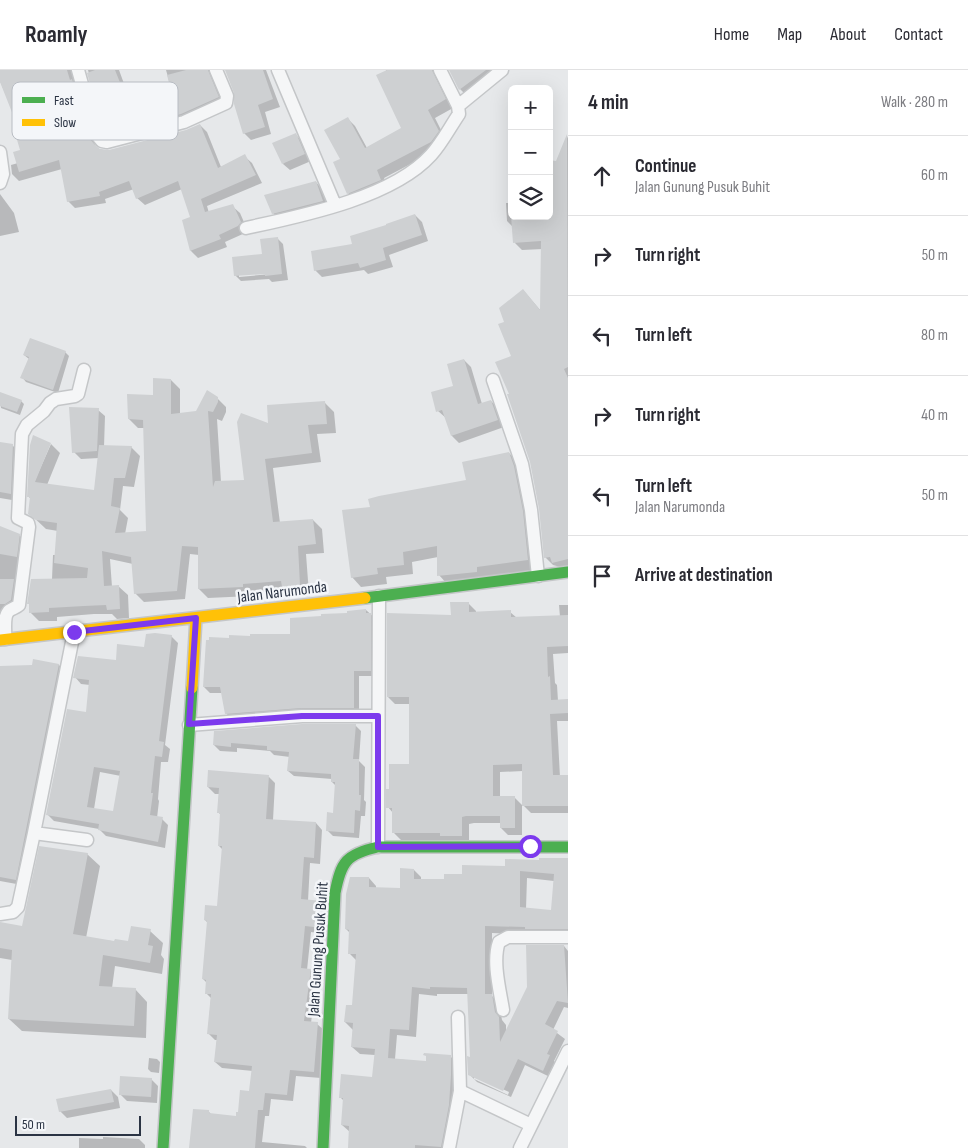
<!DOCTYPE html>
<meta charset="utf-8">
<style>
body{margin:0;font-family:"Sofia Sans Condensed",sans-serif;background:#f7f7f7;color:#2b2b33}
.controls{position:absolute;right:15px;top:15px;display:grid;overflow:hidden;border-radius:8px;box-shadow:0 5px 20px #0002}
.controls button{width:45px;height:45px;display:grid;place-items:center;padding:0;border:0;border-bottom:1px solid #e1e1e2;background:#fff;color:#2b2b33;font:25px sans-serif}
.scale{position:absolute;left:15px;bottom:12px;width:126px;box-sizing:border-box;padding-left:5px;border:2px solid #2b3444;border-top:0;font-size:14px;line-height:18px;white-space:nowrap;color:#2b3444;-webkit-text-stroke:4px #f4f6f9;paint-order:stroke}
.stop{position:absolute;width:15px;height:15px;margin:-11px;border:4px solid #7c3aed;border-radius:50%;background:#fff}
.stop.end{background:#7c3aed;border-color:#fff;box-shadow:0 1px 5px #0008}
.list{margin:0;padding:0;list-style:none}
h2{display:flex;justify-content:space-between;align-items:center;height:65px;margin:0;padding:0 20px;font-size:21px}
h2 small{font-size:16px;font-weight:400;color:#7c7c81}
.list li{display:grid;grid-template-columns:32px 1fr auto;gap:15px;align-items:center;box-sizing:border-box;height:80px;padding:0 20px;border-top:1px solid #e1e1e2}
.list b{display:block;font-size:19px;white-space:nowrap}
.list p{margin:0;font-size:16px;white-space:nowrap;color:#7c7c81}
.list em{font-size:16px;font-style:normal;color:#7c7c81}
.icon{flex:none;width:28px;height:28px;fill:none;stroke:currentColor;stroke-width:2;stroke-linecap:round;stroke-linejoin:round}
.map{position:relative;flex:none;width:568px;height:1078px;overflow:hidden}
header{display:flex;align-items:center;gap:30px;box-sizing:border-box;height:70px;padding:0 25px;background:#fff;border-bottom:1px solid #e1e1e2}
header strong{font-size:24px}
nav{display:flex;gap:28px;margin-inline-start:auto;font-size:18px}
main{display:flex}
aside{flex:1;background:#fff}
.map>svg:first-child{display:block}
.shadow{fill:#0003;fill-rule:evenodd}
.building{fill:#ced0d2;fill-rule:evenodd}
.lines{fill:none;stroke-linecap:round;stroke-linejoin:round}
.street-casing{stroke:#c4c6c8;stroke-width:15}
.fast-casing{stroke:#c4c6c8;stroke-width:14}
.slow-casing{stroke:#c4c6c8;stroke-width:14}
.street{stroke:#f5f6f7;stroke-width:12}
.fast{stroke:#4caf50;stroke-width:11}
.slow{stroke:#ffc107;stroke-width:11}
.route{stroke:#7c3aed;stroke-width:6}
.labels{text-anchor:middle;stroke-width:5;stroke-linejoin:round;paint-order:stroke}
.street-label{font-size:16px;fill:#2b3444;stroke:#f4f6f9}
.key{fill:#f4f6f9;stroke:#b8bcc3;stroke-width:1}
.key-label{font-size:14px;fill:#2b3444}
</style>
<header>
<strong>Roamly</strong>
<nav><a>Home</a><a>Map</a><a>About</a><a>Contact</a></nav>
</header>
<main>
<div class="map">
<svg width="568" height="1078" viewBox="0 0 568 1078">
<rect width="100%" height="100%" fill="#e6e8ea"/>
<path class="shadow" d="M0,0H82L77,6L95,75L98,79L109,81L186,61L200,55L207,62L221,97L244,86L252,93L262,113L207,136L209,143L232,136L240,143L247,159L245,163L225,172L227,177L198,188L191,181L184,151L192,148L182,119L145,135L137,128L134,119L105,129L106,133L75,138L68,131L62,99L19,111L12,104L11,95L18,93L22,81L19,56L0,11Z
M88,0H119L130,30L170,14L166,0H221L225,35L115,70L104,59Z
M226,0H266L280,37L265,42L271,64L251,70L244,63L236,23Z
M386,0H448L441,3L453,38L435,48L446,70L439,79L384,108L388,118L356,131L348,123L341,90L347,48L355,56L367,78L403,59Z
M450,0H504L468,27L460,19Z
M295,64L302,71L311,91L290,100L283,94Z
M568,66V499L553,495L545,487L540,439L531,392L510,324L512,286L506,252L523,220L541,241L543,179L522,180L515,173L513,157L507,151L506,133H512V146H549L557,93Z
M316,112L321,118L328,137L279,149L273,143Z
M0,124L14,143L19,162L0,166Z
M415,145L422,152L428,171L389,185L393,197L368,204L364,200L322,207L315,200L354,175L388,156Z
M277,168L283,174L288,210L272,212L269,209L241,211L235,205L264,185ZM271,202V204L239,207V204Z
M65,282L69,286L58,323L26,312L22,307L29,289L24,285Z
M464,290L471,297L482,334L491,331L498,338L504,357L459,373L452,366L446,348L438,341L455,317Z
M171,310L180,319V344L196,343L217,328L226,337V342L222,351L217,349L221,412H246L270,355L325,333L334,342L336,363L317,364L321,392L273,398L280,453L313,450L322,459L324,483L306,484L309,524L292,525L287,520L251,523V526L208,528L199,519V485L190,484L185,529L144,532L135,523L133,494L110,489L112,517L118,516L128,525L129,548L117,549L112,544H94L57,547V551H39L30,542L52,509L53,485H56L58,461L46,459L29,443L31,429L28,426L51,374L60,383L47,415L95,422L99,388L81,389L74,382L98,340L105,346L104,377H131L140,386L134,417L123,416L120,440L128,448L125,464L147,462L144,358H138L129,349Z
M0,329L21,331L24,334L20,345L1,338Z
M0,373L13,376L21,383L18,431L0,428Z
M509,383L518,392L537,499L448,515L439,505L438,487L412,492L413,504L386,507L387,514L361,517L352,507L372,438L468,411Z
M0,457L19,465L27,473L19,538L0,549Z
M468,533L476,541V543L510,542L517,548L560,547L559,535H568V583L553,584L555,613L557,615L558,631L568,630V651H557L560,707H568V743H531L523,735V701L500,702V727H514L522,735V765H508L501,758V753H474L469,754V773L401,770L394,763L393,743L388,737L391,720L410,695V634H395L388,627L452,546Z
M366,540L377,550L376,606H359V644L232,650L226,643L222,623H210L204,617L230,569L291,565L349,544Z
M171,566L178,573L165,675L170,679L168,692H161L158,729L159,731L157,748L162,749L168,755L165,778L106,766L99,759L54,751L47,744L87,643L90,615L81,614L75,607L117,592ZM100,702L121,706L114,743L94,739Z
M59,595L65,602L22,815L0,811V598Z
M355,655L361,661L359,691L365,697L364,730L366,732L365,746H361L359,768L333,766L327,760L334,744L336,716L332,712V709L294,706L288,701L290,687L274,685L270,681L237,678V682L220,681L214,675Z
M269,707L275,713L273,750L316,753L322,760L320,794L310,793L308,831L323,832L330,839L328,864L311,862L307,900H310L317,907L311,953L317,954L324,960L321,1008L296,1006L293,1031L271,1029L269,1046H265L262,1072L305,1076L307,1078H191L208,1041L212,1045L237,1047L250,1022L253,1001L222,998L215,992L217,970H215L208,963L211,928L206,923L207,913L203,909L208,853L205,850L218,837L223,780L219,776L221,745L218,742L219,724H215L208,717Z
M87,784L100,796L86,868L129,873L150,861L163,873L161,885L164,889L162,904L115,896L112,918L135,919L147,932L146,968L22,961L9,949L12,890L0,888V854L23,857Z
M568,790V866L492,863V926L499,933L502,950L506,955V963L564,876L568,881V938L564,937L553,960L565,969L554,991L557,994L550,1007L525,995L511,1027L477,1012L469,1004L471,988L468,924H437V926L419,924L416,967L397,965L395,989L427,992L450,986L458,994L449,1078H349L350,1062L342,1055L344,1031L340,1027L373,1008L375,985L360,984L352,977L353,960L345,952L353,937L357,891L350,884V863L346,859L369,808L376,816V819H401L414,800L421,807V810H445L463,805L506,797ZM527,808L554,811L552,841L526,839ZM474,1006L509,1022L508,1025L474,1009Z
M149,988L157,989L160,992L159,1003L151,1002L148,999Z
M151,1009L158,1016L157,1033L127,1031L120,1024Z
M111,1020L118,1027L120,1038L67,1048L60,1041Z
M103,1067L139,1069L145,1075V1078H79V1068L103,1069Z"/>
<path class="building" d="M0,0H67L70,10L72,9L88,67L96,76L100,79L109,80L186,60L200,54L218,98L245,84L256,105L201,129L205,142L233,134L241,152L238,156L219,165L221,169L190,181L182,150L190,147L178,111L136,129L129,111L99,122L100,126L67,132L59,90L19,102L13,82L20,80L13,56L17,55L0,12Z
M95,0H115L127,30L169,13L167,5L186,0H208L219,27L181,44L106,64L103,60L87,3Z
M225,0H263L273,29L258,35L265,57L243,64L234,34V23Z
M387,0H432L446,29L428,40L439,61L431,72L377,100L381,110L347,124L333,92L340,89L324,60L348,47L365,78L401,58L376,5Z
M449,0H486L459,20Z
M296,63L305,84L282,94L272,73Z
M567,64L568,297L564,299L568,308V489L552,493L550,487L544,488L539,439L530,392L507,324H509L495,292L511,286L498,254L504,252L499,238L523,219L540,240L541,171L513,173L511,146H549V90L556,91Z
M316,111L323,131L272,144L264,125Z
M415,144L422,165L383,178L386,190L360,198L358,193L314,201L311,181L352,174L350,166L386,155V154Z
M278,167L282,204L265,206V204L234,206L232,187L262,184L260,169Z
M30,268L66,281L53,320L20,308L29,287L23,285Z
M464,289L478,334L491,330L498,350L451,366L442,340L436,342L431,322L453,316L447,294Z
M153,308L171,309V344L196,341L207,320L218,327V332L213,342L208,341L213,417L215,411L244,410L237,352L241,343L268,353L267,335L325,331L327,354L308,355L312,383L265,389L273,452L313,449L316,474L298,476L300,515L282,517L281,511L243,514V517L198,519V477L182,476L177,521L134,524L131,487L102,481L104,516L119,515L120,539L107,540L106,535L84,536L49,538V542L29,543V534H27L31,509L87,508L88,498L54,493L57,453L36,450L28,444L30,427H27L30,375L33,365L51,373L35,412L94,420L99,375L132,376L125,408H114L111,436L120,438L115,463L146,461L143,350L128,349L127,324L153,325Z
M0,322L22,330L17,342L0,336Z
M69,337L99,338L97,381L72,383Z
M0,372L13,374L11,424L0,422Z
M509,382L514,396L523,441L528,490L477,497V502L437,506V476L403,482L404,495L377,498L378,504L351,508L342,440L370,437L368,429L379,426L466,410L462,392Z
M0,456L20,464L17,487L0,484Z
M0,509H14L11,530L5,534H0Z
M450,532H469V542L511,540V547L568,545V576L547,577L548,607L550,606L551,630L568,629V643L550,644L553,705H568V736H522V694L493,695V726H515V758H500V746H466L462,747V766H440V763H392V738H386V719H389V694H409V627H387V543L451,545Z
M366,539V543H371V601H354V638H301L225,644L220,617H203L206,570H209V567L229,568V565L250,566V564H290V548L321,546V544L347,543V541Z
M155,563L172,565L159,671L164,672L162,687L155,686L151,723H153L150,745L163,747L158,772L98,760L99,754L46,745L67,639L86,642L89,610L73,608L78,586L116,590L117,574L144,577L146,564ZM94,697L120,701L113,741L87,737Z
M33,589L59,594L16,810L0,807V596L32,595Z
M302,654H356L353,689H359V725H361L360,741L355,740L354,763L326,761L327,742L333,743L335,712H331V704L287,701L289,682L267,680V676L231,673V677L213,675L214,661Z
M208,700L269,705L266,749L316,752L314,788L304,787L301,829L323,831L322,858L305,856L301,898L311,899L304,951L318,952L314,1002L290,1000L287,1025L265,1023L263,1040H258L255,1078H189L193,1039L209,1040V1043L236,1046V1042H238L240,1020L249,1021L252,996L214,992L217,965L207,964L211,924H205L206,910L202,909L207,851L204,850L205,835L217,836L222,776H218L220,743H217L219,718L207,717Z
M39,776L88,783L73,864L114,871L115,869L128,871L131,856L151,859L148,875L153,876L150,893L103,885L99,916L136,918L134,956L8,949L12,880L0,878V852L22,856Z
M539,788H568V859H525V857L485,856V924H492L495,942L499,947L500,972L527,917L526,875H564L568,933L557,931L545,954L558,961L547,984L550,985L543,1001L518,989L503,1021L468,1005L467,986L470,987L467,918L430,917V919L412,917L409,960L390,959L388,988L426,991V986L423,985L424,983L451,985V1005L449,1035L441,1077L415,1075V1078H348L349,1056L341,1055L343,1028H339L341,1004L372,1007L375,979L351,977L353,953L344,952L346,935H352L356,884H348L349,860L345,859L346,824L350,807H369V817L400,818V798L414,799V809H444V804H462V795L505,796V789L539,790ZM520,801L554,804L551,840L520,837Z
M120,1006L152,1008L151,1027L119,1025Z
M111,1019L114,1032L59,1042L56,1029Z"/>
<g class="lines">
<g class="street-casing">
<path id="street" d="M78,0L96,64L102,71L107,72L184,52L226,33L227,26L216,0
M278,0L335,135
M458,36L502,0
M0,82L3,104L0,113
M246,158C301,146 392,128 431,85C442,73 450,57 459,44L458,36L440,0
M493,310L522,394L531,440L538,506
M74,562L34,763L87,770
M5,569C6,562 3,548 8,542C10,539 16,538 19,535L29,457L28,453L18,448L22,364L27,355L44,341L50,333L56,329L75,326L78,324L84,300
M189,655L302,646H378
M378,777L379,526
M0,844L13,842L18,837L34,763
M503,940C500,921 492,891 499,872L508,867H568
M458,947L460,1021L531,1055
M449,1078L460,1021
M520,1078L568,981"/>
</g>
<g class="fast-casing">
<path id="fast" d="M365,528L568,502
M163,1078L192,618
M323,1078L335,823C341,792 346,784 378,777H568"/>
</g>
<g class="slow-casing">
<path id="slow" d="M0,570L365,528
M192,618L196,548"/>
</g>
<use href="#street" class="street"/>
<use href="#fast" class="fast"/>
<use href="#slow" class="slow"/>
</g>
<g class="lines">
<path class="route" d="M74,562L196,548L189,654L302,646H378V777L530,776"/>
</g>
<g class="labels">
<g class="street-label">
<text transform="translate(282 521) rotate(-7)" y="6">Jalan Narumonda</text>
<text transform="translate(317 879) rotate(-86)" y="6">Jalan Gunung Pusuk Buhit</text>
</g>
</g>
<rect x="12" y="12" width="166" height="58" rx="8" class="key"/>
<rect x="22" y="27" width="23" height="6" fill="#4caf50"/>
<rect x="22" y="49" width="23" height="7" fill="#ffc107"/>
<g class="key-label">
<text x="54" y="35">Fast</text>
<text x="54" y="57">Slow</text>
</g>
</svg>
<div class="controls">
<button>+</button>
<button>−</button>
<button><svg class="icon" aria-label="layers" viewBox="0 0 24 24"><path d="M12 4l9 5-9 5-9-5zM3 14l9 5 9-5"/></svg></button>
</div>
<div class="scale">50 m</div>
<div class="stop" style="left:530px;top:776px"></div>
<div class="stop end" style="left:74px;top:562px"></div>
</div>
<aside>
<h2>4 min<small>Walk · 280 m</small></h2>
<ul class="list">
<li><svg class="icon" aria-label="ahead" viewBox="0 0 24 24"><path d="M12 20V5M6 11l6-6 6 6"/></svg><div><b>Continue</b><p>Jalan Gunung Pusuk Buhit</p></div><em>60 m</em></li>
<li><svg class="icon" aria-label="right" viewBox="0 0 24 24"><path d="M7 20v-9h11M14 6l5 5-5 5"/></svg><div><b>Turn right</b></div><em>50 m</em></li>
<li><svg class="icon" aria-label="left" viewBox="0 0 24 24"><path d="M17 20v-9H6M10 6l-5 5 5 5"/></svg><div><b>Turn left</b></div><em>80 m</em></li>
<li><svg class="icon" aria-label="right" viewBox="0 0 24 24"><path d="M7 20v-9h11M14 6l5 5-5 5"/></svg><div><b>Turn right</b></div><em>40 m</em></li>
<li><svg class="icon" aria-label="left" viewBox="0 0 24 24"><path d="M17 20v-9H6M10 6l-5 5 5 5"/></svg><div><b>Turn left</b><p>Jalan Narumonda</p></div><em>50 m</em></li>
<li><svg class="icon" aria-label="arrive" viewBox="0 0 24 24"><path d="M6 21V4h12l-3 4 3 4H6"/></svg><div><b>Arrive at destination</b></div></li>
</ul>
</aside>
</main>
